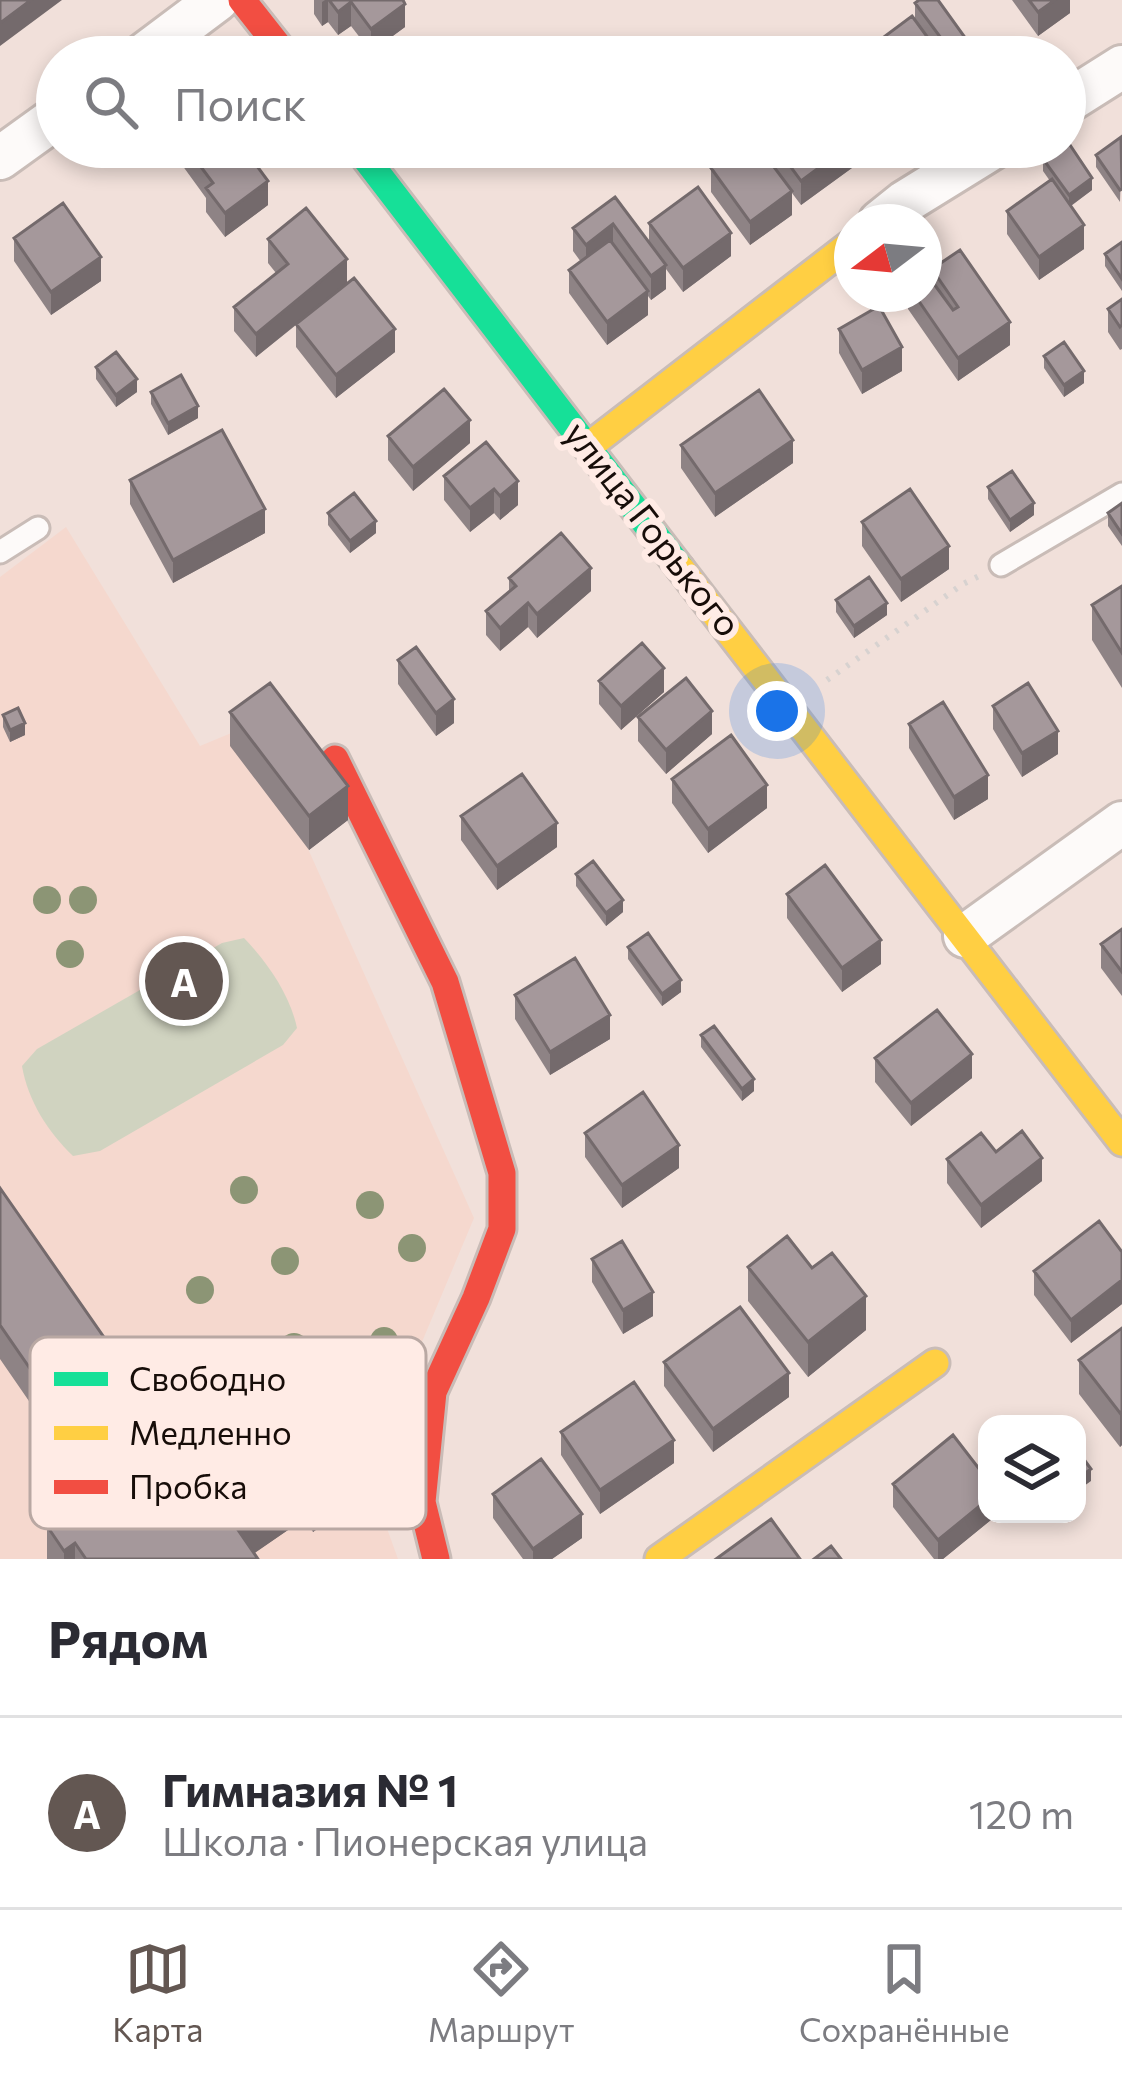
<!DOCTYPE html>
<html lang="ru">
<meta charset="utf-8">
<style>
body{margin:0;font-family:Commissioner,sans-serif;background:#f2f2f3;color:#2b2b33}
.controls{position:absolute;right:36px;bottom:36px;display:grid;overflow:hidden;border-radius:24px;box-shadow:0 6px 18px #0003}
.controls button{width:108px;height:108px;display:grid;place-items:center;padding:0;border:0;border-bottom:3px solid #e1e1e2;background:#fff;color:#2b2b33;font:60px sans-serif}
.compass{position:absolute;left:834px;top:204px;width:108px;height:108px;border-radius:50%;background:#fff;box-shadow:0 6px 18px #0003;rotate:254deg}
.you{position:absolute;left:777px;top:711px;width:42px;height:42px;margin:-30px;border:9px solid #fff;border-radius:50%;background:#1a73e8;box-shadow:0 0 0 18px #1a73e833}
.badge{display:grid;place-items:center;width:78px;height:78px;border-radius:50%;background:#635752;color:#fff;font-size:39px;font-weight:700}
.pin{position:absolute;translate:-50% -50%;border:6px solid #fff;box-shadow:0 3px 12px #0006}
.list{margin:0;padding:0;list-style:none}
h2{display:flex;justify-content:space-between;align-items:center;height:156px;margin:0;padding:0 48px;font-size:51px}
h2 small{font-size:39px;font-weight:400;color:#7c7c81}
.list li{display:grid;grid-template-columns:78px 1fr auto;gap:36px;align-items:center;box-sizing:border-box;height:192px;padding:0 48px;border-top:3px solid #e1e1e2}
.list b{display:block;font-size:45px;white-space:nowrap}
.list p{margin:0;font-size:39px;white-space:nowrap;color:#7c7c81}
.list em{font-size:39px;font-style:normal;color:#7c7c81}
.icon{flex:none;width:66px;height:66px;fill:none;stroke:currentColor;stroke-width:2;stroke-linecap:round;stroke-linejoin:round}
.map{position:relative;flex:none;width:1122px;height:1559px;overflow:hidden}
.search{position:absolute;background:#fff;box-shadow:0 6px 18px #0003;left:36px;right:36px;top:36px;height:132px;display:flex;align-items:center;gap:30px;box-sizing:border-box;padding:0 42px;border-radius:66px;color:#7c7c81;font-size:45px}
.sheet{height:348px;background:#fff}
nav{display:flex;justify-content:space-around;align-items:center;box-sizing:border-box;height:168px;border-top:3px solid #e1e1e2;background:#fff;font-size:33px;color:#7c7c81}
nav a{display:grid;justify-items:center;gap:6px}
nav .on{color:#635752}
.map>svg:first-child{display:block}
.built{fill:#f5d8ce}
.green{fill:#d0d3c0}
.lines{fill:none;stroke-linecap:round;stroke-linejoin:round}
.lane-casing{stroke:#c9bcb7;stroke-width:27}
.street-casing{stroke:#c9bcb7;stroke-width:48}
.fast-casing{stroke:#c9bcb7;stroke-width:33}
.slow-casing{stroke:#c9bcb7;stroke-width:33}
.jam-casing{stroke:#c9bcb7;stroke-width:33}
.path{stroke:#d7d2d0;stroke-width:6;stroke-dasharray:3 9;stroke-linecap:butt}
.lane{stroke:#fdfaf9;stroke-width:21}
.street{stroke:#fdfaf9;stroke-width:42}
.fast{stroke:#16e098;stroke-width:27}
.slow{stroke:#ffcf43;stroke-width:27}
.jam{stroke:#f24e42;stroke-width:27}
.tree{fill:#8c9575}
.wall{fill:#8e8385}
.shaded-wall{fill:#746a6c}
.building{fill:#a5989b;stroke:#746a6c;stroke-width:3}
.labels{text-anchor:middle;stroke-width:12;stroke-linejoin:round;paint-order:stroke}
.street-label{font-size:36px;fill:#170d09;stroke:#ffebe5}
.key{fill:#ffebe5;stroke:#b9a8a3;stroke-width:3}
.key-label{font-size:33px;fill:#170d09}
</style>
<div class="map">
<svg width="1122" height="1559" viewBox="0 0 1122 1559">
<rect width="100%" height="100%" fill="#f1e0da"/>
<path class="built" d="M66,527L200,746L270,717L309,851L474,1218L367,1473L398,1559H0V577Z"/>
<path class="green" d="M244,938C268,963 290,995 297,1028L283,1045L100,1151L73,1156C48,1132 28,1101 22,1066L37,1049L222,943Z"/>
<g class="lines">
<g class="lane-casing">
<path id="lane" d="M0,552L38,528
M1001,565L1122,494"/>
</g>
<g class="street-casing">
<path id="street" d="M141,57L217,0
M1065,103L1122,67
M0,158L57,117
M880,222L905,202L994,147
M965,936L1122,823"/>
</g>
<g class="fast-casing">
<path id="fast" d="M357,147L680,568"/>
</g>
<g class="slow-casing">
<path id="slow" d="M589,446L852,243
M680,568L1122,1142
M659,1559L935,1363"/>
</g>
<g class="jam-casing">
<path id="jam" d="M242,0L287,57
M335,759L445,982L502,1173V1229L476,1298L433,1392L422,1502L436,1559"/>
</g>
<path class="path" d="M827,680L963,584L979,576"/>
<use href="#lane" class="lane"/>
<use href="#street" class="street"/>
<use href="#fast" class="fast"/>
<use href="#slow" class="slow"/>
<use href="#jam" class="jam"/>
</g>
<g class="tree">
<circle cx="47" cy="900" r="14"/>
<circle cx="83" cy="900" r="14"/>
<circle cx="70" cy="954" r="14"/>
<circle cx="244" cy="1190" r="14"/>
<circle cx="370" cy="1205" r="14"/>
<circle cx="412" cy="1248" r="14"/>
<circle cx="285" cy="1261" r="14"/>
<circle cx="200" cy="1290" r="14"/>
<circle cx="384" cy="1341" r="14"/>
<circle cx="294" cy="1347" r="14"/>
</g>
<path class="wall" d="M314,0H403L405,27L371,52L351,26L338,35L328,22L322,26L314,14Z
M1012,0H1070V13L1038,36Z
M915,3L979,57H857L915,20Z
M1122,139L1120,202L1096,167V155Z
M169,147H244L268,205L225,237L206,212V198Z
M765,147H856V165L801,205L792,193V215L750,245L711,192V168L765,155Z
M1043,159L1092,190L1071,206L1084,249L1039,280L1007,234V211L1050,181L1043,171Z
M615,197L649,243V223L731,256L683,292L666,269V289L651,300L648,296V315L607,345L569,293V270L581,262L573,251V228Z
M14,238L101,281L51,315L14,261Z
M268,239L347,283L395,352L336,398L296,347V325L256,357L234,331V307L276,273L268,263Z
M1122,242V291L1105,266V254Z
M932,269L1010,345L958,381L908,309V294H924L932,281Z
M1122,299V349L1120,350L1108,332V309Z
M839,329L902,371L862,394L839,353Z
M1044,356L1084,383L1064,397L1044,368Z
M96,367L137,392L116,407L96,379Z
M151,392L198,418L168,435L151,404Z
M388,436L470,443L413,491L388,460Z
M486,442L518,505L500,520L494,513L470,532L444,500V476Z
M681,445L793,463L715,517L681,468Z
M130,480L265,533L173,583L130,504Z
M988,487L1034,515L1010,532L988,499Z
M1122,503V546L1108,526V513Z
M328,513L376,533L350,553L328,525Z
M862,522L949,569L901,602L862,546Z
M509,578L591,591L537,638L528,627L500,651L486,635V611L509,591Z
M1122,586V688L1092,640V605Z
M836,600L887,615L854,638L836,612Z
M398,660L454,723L436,736L398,684Z
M599,681L664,692L621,730L599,704Z
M993,706L1058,754L1022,777L993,729Z
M230,712L348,820L309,850L230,746Z
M3,715L25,735L10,742L3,727Z
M638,717L712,734L666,774L638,741Z
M909,724L988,799L954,820L909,748Z
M672,779L767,808L708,853L672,803Z
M461,816L557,847L497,890L461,840Z
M576,874L623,912L606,926L576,886Z
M787,894L881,964L842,992L787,918Z
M1122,929V996L1101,968V944Z
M628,947L681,992L662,1006L628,959Z
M515,995L610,1039L550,1075L515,1019Z
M701,1035L754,1091L742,1101L701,1047Z
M875,1058L972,1078L911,1126L875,1082Z
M585,1133L679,1168L622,1208L585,1157Z
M996,1152L1042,1181L981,1228L947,1183V1159Z
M0,1188L193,1465L290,1398L344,1510L313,1532L304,1519L254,1553L258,1559H47V1526L93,1494L0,1359Z
M1122,1252V1304L1071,1343L1034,1295V1271Z
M592,1259L653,1316L623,1334L592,1282Z
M748,1267L812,1268L866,1330L808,1377L748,1301Z
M1122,1328V1445L1120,1447L1079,1394V1360Z
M664,1362L789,1397L713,1452L664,1386Z
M561,1432L674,1463L600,1514L561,1455Z
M893,1484L997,1514V1515L943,1559H934L893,1507Z
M493,1494L582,1538L552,1559H523L493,1518Z"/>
<path class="shaded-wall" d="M31,0H62L0,46V23Z
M325,0H328V22L322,26V2Z
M1055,0H1070V13L1038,36V12Z
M351,2V26L338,35V12Z
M405,4V27L371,52V29Z
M445,147H459L445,158Z
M847,147H856V165L801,205V181Z
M1092,178V190L1069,207V195Z
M268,181V205L225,237V213Z
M792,191V215L750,245V222Z
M613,224V248L586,268V245Z
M1084,225V249L1039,280V257Z
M731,233V256L683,292V268Z
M101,257V281L51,315V292Z
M347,259V283L256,357V334Z
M666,265V289L651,300V276Z
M648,291V315L607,345V322Z
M1010,322V345L958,381V358Z
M395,329V352L336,398V375Z
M902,347V371L862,394V370Z
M1084,371V383L1064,397V385Z
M137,379V392L116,407V395Z
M198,406V418L168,435V423Z
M470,420V443L413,491V467Z
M793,440V463L715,517V493Z
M518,481V505L500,520V496Z
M494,489V513L470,532V508Z
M1034,503V515L1010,532V520Z
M265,509V533L173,583V560Z
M376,521V533L350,553V541Z
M949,546V569L901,602V579Z
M591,568V591L537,638V614Z
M528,603V627L500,651V628Z
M887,603V615L854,638V626Z
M664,668V692L621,730V706Z
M454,699V723L436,736V713Z
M712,711V734L666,774V750Z
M25,723V735L10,742V730Z
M1058,731V754L1022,777V753Z
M988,775V799L954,820V797Z
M767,785V808L708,853V829Z
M348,786V820L309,850V816Z
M557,823V847L497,890V866Z
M623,900V912L606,926V913Z
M881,940V964L842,992V968Z
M681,980V992L662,1006V994Z
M610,1015V1039L550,1075V1052Z
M972,1054V1078L911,1126V1103Z
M754,1079V1091L742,1101V1089Z
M679,1145V1168L622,1208V1185Z
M1042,1158V1181L981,1228V1205Z
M1122,1280V1304L1071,1343V1320Z
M653,1292V1316L623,1334V1310Z
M866,1296V1330L808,1377V1342Z
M789,1373V1397L713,1452V1429Z
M1122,1411V1445L1120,1447V1413Z
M674,1440V1463L600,1514V1490Z
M1091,1469V1481L1077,1491V1479Z
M344,1476V1510L313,1532V1497Z
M304,1485V1519L246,1559L238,1530Z
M987,1500V1514L997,1515L943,1559H938V1540Z
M582,1514V1538L552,1559H533V1549Z
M75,1543V1559H64V1551Z"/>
<path class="building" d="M0,0H31L0,23Z
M329,0H403L405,4L371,29L351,2L338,12Z
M919,0H938L979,57H955L915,3Z
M1029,0H1055L1038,12Z
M912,16L942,57H857Z
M1121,137L1122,189L1120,190L1096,155Z
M1068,142L1092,178L1069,195L1043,159L1061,147H1065Z
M186,147H243L268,181L225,213L206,188L213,183Z
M740,147H759L792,191L750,222L711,168Z
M776,147H847L801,181Z
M1052,179L1084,225L1039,257L1007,211Z
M698,187L731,233L683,268L649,223Z
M615,197L666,265L651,276L613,224L586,245L573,228Z
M63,203L101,257L51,292L14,238Z
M306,208L347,259L256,334L234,307L288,264L268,239Z
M610,240L648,291L607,322L569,270Z
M1122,242V279L1105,254Z
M960,250L1010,322L958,358L914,294H924V274L926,273L953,310L958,307L932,269Z
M354,278L395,329L336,375L296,324Z
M1122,299V325L1120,327L1108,309Z
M879,306L902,347L862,370L839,329Z
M1064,342L1084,371L1064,385L1044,356Z
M116,352L137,379L116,395L96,367Z
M181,375L198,406L168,423L151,392Z
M444,389L470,420L413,467L388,436Z
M759,390L793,440L715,493L681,445Z
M222,430L265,509L173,560L130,480Z
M486,442L518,481L500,496L494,489L470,508L444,476Z
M1012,471L1034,503L1010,520L988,487Z
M910,489L949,546L901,579L862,522Z
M354,493L376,521L350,541L328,513Z
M1122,503V534L1108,513Z
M561,533L591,568L537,614L528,603L500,628L486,611L516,586L509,578Z
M869,577L887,603L854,626L836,600Z
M1122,586V653L1092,605Z
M642,643L664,668L621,706L599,681Z
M416,647L454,699L436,713L398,660Z
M686,678L712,711L666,750L638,717Z
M270,683L348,786L309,816L230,712Z
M1028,683L1058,731L1022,753L993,706Z
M943,702L988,775L954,797L909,724Z
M18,708L25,723L10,730L3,715Z
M731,735L767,785L708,829L672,779Z
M522,774L557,823L497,866L461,816Z
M593,861L623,900L606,913L576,874Z
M825,865L881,940L842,968L787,894Z
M1122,929V972L1101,944Z
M648,933L681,980L662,994L628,947Z
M575,958L610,1015L550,1052L515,995Z
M937,1010L972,1054L911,1103L875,1058Z
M714,1026L754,1079L742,1089L701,1035Z
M643,1092L679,1145L622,1185L585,1133Z
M1022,1131L1042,1158L981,1205L947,1159L981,1133L996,1152Z
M0,1188L193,1465L290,1398L344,1476L313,1497L304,1485L238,1530L258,1559H86L75,1543L64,1551L47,1526L109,1483L0,1325Z
M1099,1221L1122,1252V1280L1071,1320L1034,1271Z
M787,1236L812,1268L832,1253L866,1296L808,1342L748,1267Z
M622,1241L653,1292L623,1310L592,1259Z
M740,1307L789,1373L713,1429L664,1362Z
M1122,1328V1411L1120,1413L1079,1360Z
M634,1382L674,1440L600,1490L561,1432Z
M953,1435L987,1479V1500L938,1540L893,1484Z
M1077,1450L1091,1469L1077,1479Z
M541,1459L582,1514L533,1549L493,1494Z
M771,1519L800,1559H716Z
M831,1546L841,1559H814Z"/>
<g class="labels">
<g class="street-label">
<text transform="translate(653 529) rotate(52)" y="13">улица Горького</text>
</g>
</g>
<rect x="30" y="1337" width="396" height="192" rx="18" class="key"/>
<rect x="54" y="1372" width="54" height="14" fill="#16e098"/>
<rect x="54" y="1426" width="54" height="14" fill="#ffcf43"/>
<rect x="54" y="1480" width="54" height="14" fill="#f24e42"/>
<g class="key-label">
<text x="129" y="1391">Свободно</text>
<text x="129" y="1445">Медленно</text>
<text x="129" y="1499">Пробка</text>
</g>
</svg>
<div class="controls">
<button><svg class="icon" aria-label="layers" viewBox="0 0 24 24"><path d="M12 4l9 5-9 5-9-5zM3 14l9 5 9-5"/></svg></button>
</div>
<svg class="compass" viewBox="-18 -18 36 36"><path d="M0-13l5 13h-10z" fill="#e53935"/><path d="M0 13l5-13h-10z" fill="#7c7c81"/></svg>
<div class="you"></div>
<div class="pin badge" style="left:184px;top:981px">A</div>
<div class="search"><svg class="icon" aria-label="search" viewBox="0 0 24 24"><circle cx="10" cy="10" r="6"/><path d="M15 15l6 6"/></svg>Поиск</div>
</div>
<section class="sheet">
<h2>Рядом<small></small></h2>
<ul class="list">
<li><span class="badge">A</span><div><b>Гимназия № 1</b><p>Школа · Пионерская улица</p></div><em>120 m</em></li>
</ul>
</section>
<nav>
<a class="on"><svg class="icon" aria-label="map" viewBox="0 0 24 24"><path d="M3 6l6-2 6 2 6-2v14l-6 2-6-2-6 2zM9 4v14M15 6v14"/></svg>Карта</a>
<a><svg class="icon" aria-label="directions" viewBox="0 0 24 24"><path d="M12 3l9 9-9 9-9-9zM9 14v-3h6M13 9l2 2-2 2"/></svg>Маршрут</a>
<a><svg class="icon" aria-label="saved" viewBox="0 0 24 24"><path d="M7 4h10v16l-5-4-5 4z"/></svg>Сохранённые</a>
</nav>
